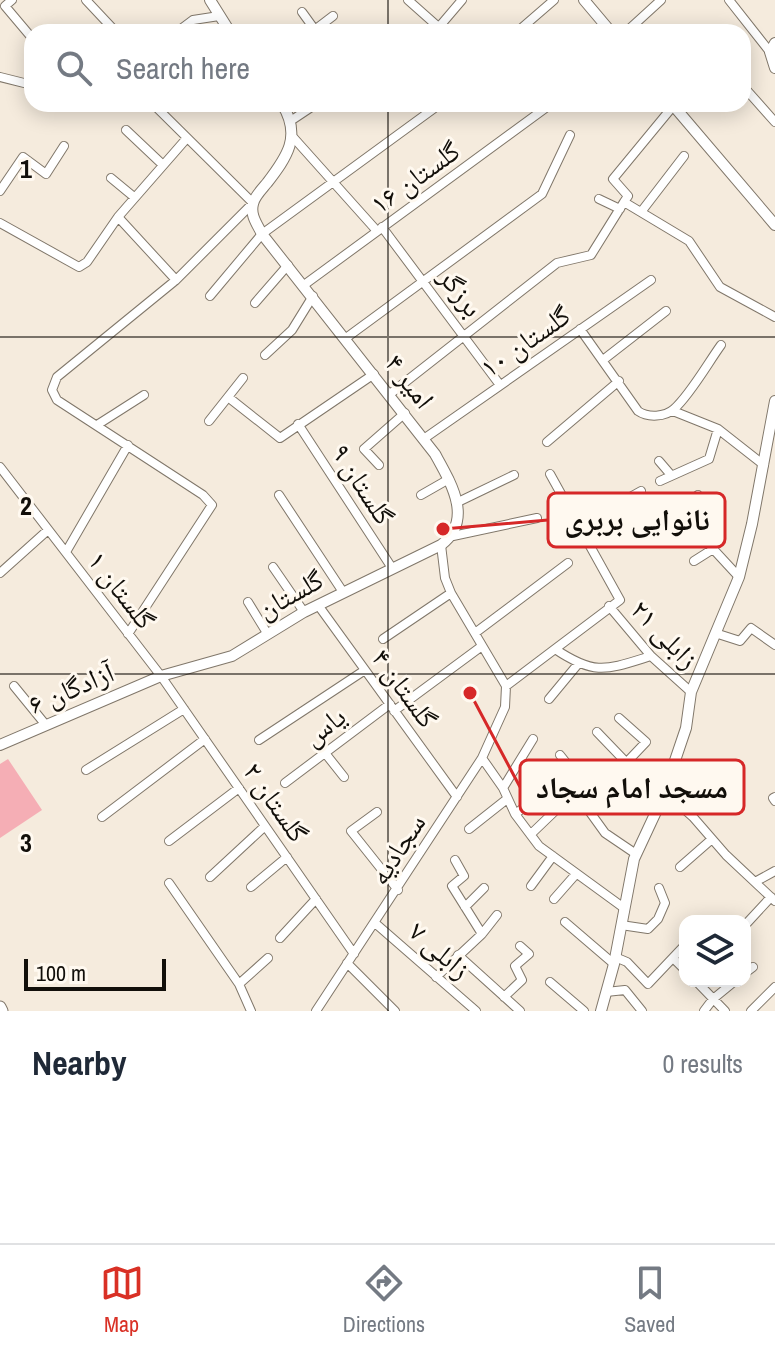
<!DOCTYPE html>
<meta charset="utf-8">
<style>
body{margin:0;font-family:"Archivo Narrow","Noto Naskh Arabic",sans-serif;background:#f6f6f7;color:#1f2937}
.controls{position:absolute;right:24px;bottom:24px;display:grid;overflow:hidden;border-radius:16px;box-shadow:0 4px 20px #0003}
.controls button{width:72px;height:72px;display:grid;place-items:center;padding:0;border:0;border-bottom:2px solid #e0e1e3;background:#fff;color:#1f2937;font:40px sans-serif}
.scale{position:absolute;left:24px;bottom:20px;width:142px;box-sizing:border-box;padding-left:8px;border:4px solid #120f0a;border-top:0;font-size:22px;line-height:28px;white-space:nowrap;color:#120f0a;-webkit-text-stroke:6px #fff9f0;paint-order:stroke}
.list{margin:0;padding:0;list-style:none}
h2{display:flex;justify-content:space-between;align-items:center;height:104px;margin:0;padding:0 32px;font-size:34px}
h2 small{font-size:26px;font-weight:400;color:#747a83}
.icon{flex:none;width:44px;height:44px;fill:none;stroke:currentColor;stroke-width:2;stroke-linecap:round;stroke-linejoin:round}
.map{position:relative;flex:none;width:775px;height:1011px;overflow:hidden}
.search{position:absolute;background:#fff;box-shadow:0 4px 20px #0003;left:24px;right:24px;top:24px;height:88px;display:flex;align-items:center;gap:20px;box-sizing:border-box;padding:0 28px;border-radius:24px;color:#747a83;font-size:30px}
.sheet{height:232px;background:#fff}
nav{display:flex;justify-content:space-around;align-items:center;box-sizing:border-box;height:112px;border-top:2px solid #e0e1e3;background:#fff;font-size:22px;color:#747a83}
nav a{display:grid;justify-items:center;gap:4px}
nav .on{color:#d93025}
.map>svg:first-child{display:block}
.green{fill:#f5aeb5}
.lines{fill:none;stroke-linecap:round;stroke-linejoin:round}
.minor-casing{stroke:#80776a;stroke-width:10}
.tertiary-casing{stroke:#80776a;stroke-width:12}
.secondary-casing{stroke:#80776a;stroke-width:13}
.minor{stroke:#fff;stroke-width:8}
.tertiary{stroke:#fff;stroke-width:10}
.secondary{stroke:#fff;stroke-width:11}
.grid{fill:none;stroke:#120f0a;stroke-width:2;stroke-opacity:0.55}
.labels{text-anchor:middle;stroke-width:6;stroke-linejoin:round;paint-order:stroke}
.street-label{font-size:28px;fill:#120f0a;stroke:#fff9f0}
.grid-label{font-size:26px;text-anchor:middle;font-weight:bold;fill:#120f0a;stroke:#fff9f0;stroke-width:6;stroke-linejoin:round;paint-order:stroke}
.leader{fill:none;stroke:#d62828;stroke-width:3}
.callout-dot{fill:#d62828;stroke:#fff9f0;stroke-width:3}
.callout{fill:#fff9f0;stroke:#d62828;stroke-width:3}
.callout-label{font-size:30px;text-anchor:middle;font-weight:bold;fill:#120f0a}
</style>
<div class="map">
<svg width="775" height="1011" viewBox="0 0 775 1011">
<rect width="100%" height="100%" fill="#f5ebdd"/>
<path class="green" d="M8,759L42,810L0,838V764Z"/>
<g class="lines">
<g class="minor-casing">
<path id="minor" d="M12,0L5,6L32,38
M86,0L116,32
M408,0L444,32
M729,0L770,52
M302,12L315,30
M439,27L462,0
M177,32L193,20L219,16
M312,32L333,16
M517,32L554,0
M626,32L661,0
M0,77L32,85
M743,86L775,122
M292,120L316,104
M126,130L163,165
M292,136L377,231
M111,178L134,197
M0,191L23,157L46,174L64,146
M599,199L620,209
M624,202L689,241L720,287L775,317
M624,202L628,196L613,179L674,105
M641,212L684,156
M118,217L187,138
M0,223L79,267L87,262L118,217L176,280L253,203L153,104
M382,227L500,385
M304,285L551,104
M210,296L262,234L440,104
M255,303L288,265
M580,329L638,411C648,418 665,417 674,409C690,395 708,363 721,345
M346,338L542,194L570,135
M265,355L292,330L313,296
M603,360L666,311
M390,394L557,263L591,255L624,202
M228,397L280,438L374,374
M673,411L718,429L764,465
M209,421L243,378
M298,424L392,568
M97,425L144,395
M425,438L651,280
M547,442L619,381
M659,461L671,475
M379,465L364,449L405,413
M0,467L161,676L354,954
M550,474L620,600L555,649
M660,481L709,459L718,429
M279,495L343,592
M421,495L449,479
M698,495L678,511L739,577
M456,503L514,475
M616,505L633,533
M577,527L641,491
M453,536L537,518
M66,552L128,445
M694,561L713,549
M273,567L304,612
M0,573L48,530
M248,602L267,633
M318,605L457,797
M609,606L651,656L691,692
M475,633L568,563
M715,633L740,641L751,628L775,645
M128,634L212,505L203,495L57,400L52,390L57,377L176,280
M383,639L451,593
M14,686L45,724
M506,686L555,649C595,676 606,670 651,656
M549,699L578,664
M394,711L482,646
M619,718L646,742L626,763
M597,732L647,784L665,792L693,817L726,855L775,901
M259,740L365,670
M325,753L344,777
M560,755L575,774L585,767L604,790L629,766
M482,758L503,788L515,814L539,846L624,908
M86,770L184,709
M285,783L390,704
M503,788L533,739
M775,797L773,798L775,801
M587,808L605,833L636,854
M377,812L351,831L398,890
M515,814L554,786
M102,817L205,739
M469,829L507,799
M531,834L555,811
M169,841L239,788
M455,860L464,876L452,886L482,934
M680,867L712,839
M210,877L265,826
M755,882L775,871
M169,883L239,984L251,1011
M531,886L553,856
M251,887L287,857
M554,899L576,874
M465,907L484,888
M565,922L614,964
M375,923L476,1011
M747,923L771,897
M621,925L648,929L658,919L665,903L659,888
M280,938L316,899
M458,955L520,1011
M615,957L627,962L648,984L685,945
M673,958L685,970
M347,963L395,1011
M745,973L753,967
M436,977L482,934L497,915
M696,981L725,1011
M550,982L584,1011
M239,984L268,958
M606,992L625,990L642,1011
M504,997L522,980L515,966L529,954L520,946
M316,1011L482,758L505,707L506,686L451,593L445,578L441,545
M704,1011L713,999L735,981
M751,1011L775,987"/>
</g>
<g class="tertiary-casing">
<path id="tertiary" d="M210,0L230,32
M584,0L611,32
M775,43L770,52L775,68
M672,104L775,225
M0,745L161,676L232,656L304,612L441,545C474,520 451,483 435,454L262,234C257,224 250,215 253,204C254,197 262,189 267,183C287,157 302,136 282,104
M601,1011L614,964L634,859L662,799L686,728L691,692L739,577L752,524L775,401"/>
</g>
<g class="secondary-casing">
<path id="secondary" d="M0,1007L2,1011"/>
</g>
<use href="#minor" class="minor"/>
<use href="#tertiary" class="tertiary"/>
<use href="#secondary" class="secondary"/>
</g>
<path class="grid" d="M388,0V32M388,104V1011M0,337H775M0,674H775"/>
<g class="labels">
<g class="street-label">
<text transform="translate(415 177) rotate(-36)" y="10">گلستان ۱۶</text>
<text transform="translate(461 292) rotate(53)" y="10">برزگر</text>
<text transform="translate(525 341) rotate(-35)" y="10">گلستان ۱۰</text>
<text transform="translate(410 381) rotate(52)" y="10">امیر ۴</text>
<text transform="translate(363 484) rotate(57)" y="10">گلستان ۹</text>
<text transform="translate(122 590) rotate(52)" y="10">گلستان ۱</text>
<text transform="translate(290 594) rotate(-29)" y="10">گلستان</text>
<text transform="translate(665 634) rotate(46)" y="10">زابلی ۲۱</text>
<text transform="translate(71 688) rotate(-23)" y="10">آزادگان ۶</text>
<text transform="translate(405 688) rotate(54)" y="10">گلستان ۴</text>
<text transform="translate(324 726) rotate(-37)" y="10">یاس</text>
<text transform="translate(276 802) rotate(55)" y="10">گلستان ۲</text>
<text transform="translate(397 849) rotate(-57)" y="10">سجادیه</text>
<text transform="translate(440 950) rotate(41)" y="10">زابلی ۷</text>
</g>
</g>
<g class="grid-label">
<text x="26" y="178">1</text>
<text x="26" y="515">2</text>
<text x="26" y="852">3</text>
</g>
<path class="leader" d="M443 529L548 520M470 693L520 787"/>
<g class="callout-dot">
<circle cx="443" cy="529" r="8"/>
<circle cx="470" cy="693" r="8"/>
</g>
<g class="callout">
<rect x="548" y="493" width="177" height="54" rx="8"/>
<rect x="520" y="760" width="224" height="54" rx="8"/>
</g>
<g class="callout-label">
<text x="637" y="530">نانوایی بربری</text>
<text x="632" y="798">مسجد امام سجاد</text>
</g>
</svg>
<div class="controls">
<button><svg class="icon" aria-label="layers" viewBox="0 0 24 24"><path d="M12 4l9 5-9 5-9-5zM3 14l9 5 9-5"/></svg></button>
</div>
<div class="scale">100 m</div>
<div class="search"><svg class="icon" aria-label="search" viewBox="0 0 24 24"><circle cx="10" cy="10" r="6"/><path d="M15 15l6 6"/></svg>Search here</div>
</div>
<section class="sheet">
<h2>Nearby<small>0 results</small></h2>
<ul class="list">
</ul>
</section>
<nav>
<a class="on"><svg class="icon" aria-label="map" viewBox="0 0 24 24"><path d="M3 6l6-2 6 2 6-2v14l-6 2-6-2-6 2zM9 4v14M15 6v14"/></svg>Map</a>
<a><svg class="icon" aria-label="directions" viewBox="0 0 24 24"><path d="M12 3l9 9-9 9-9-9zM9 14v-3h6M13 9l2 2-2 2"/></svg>Directions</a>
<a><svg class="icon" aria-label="saved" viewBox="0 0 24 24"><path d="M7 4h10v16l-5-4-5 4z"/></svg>Saved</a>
</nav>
